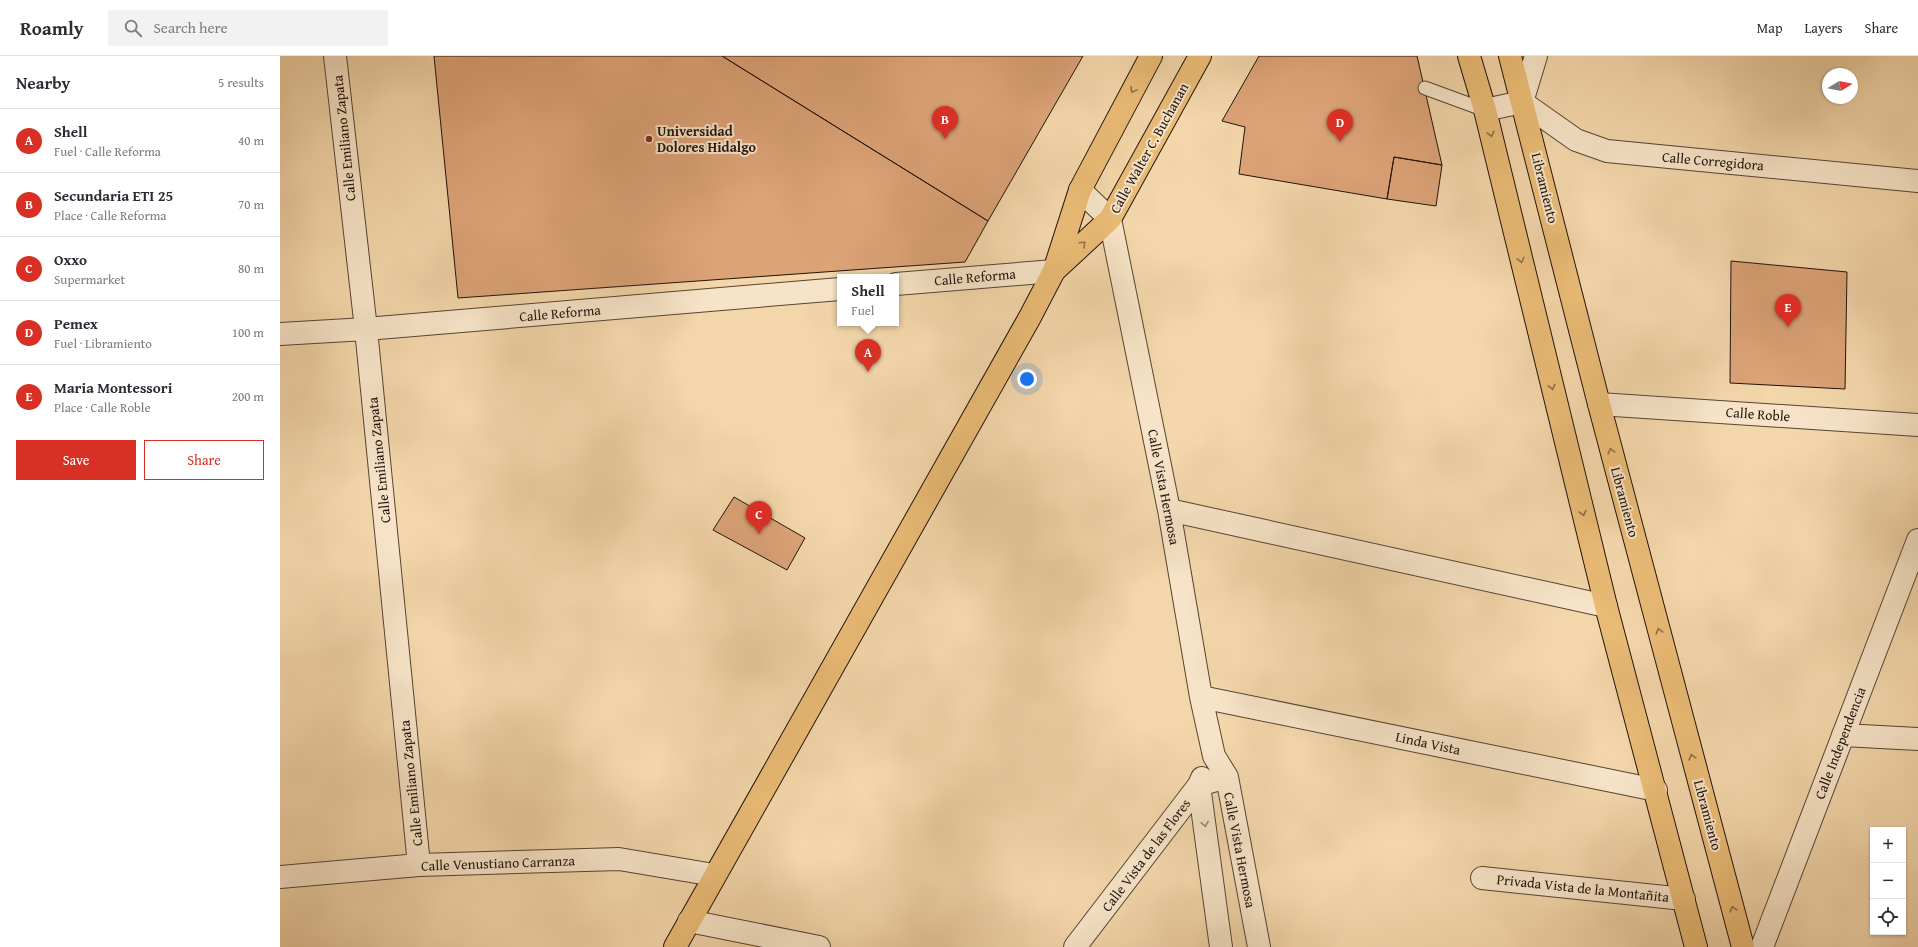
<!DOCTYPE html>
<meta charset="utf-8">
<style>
body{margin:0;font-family:"Gentium Book Plus",serif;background:#f2f2f3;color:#2b2b33}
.controls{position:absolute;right:12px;bottom:12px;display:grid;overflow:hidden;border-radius:0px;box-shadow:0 1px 3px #0004}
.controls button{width:36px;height:36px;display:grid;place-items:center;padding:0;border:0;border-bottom:1px solid #e1e1e2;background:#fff;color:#2b2b33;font:20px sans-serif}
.compass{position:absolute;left:1542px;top:12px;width:36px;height:36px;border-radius:50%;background:#fff;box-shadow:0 1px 3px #0004;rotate:80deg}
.you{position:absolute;left:747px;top:323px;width:14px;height:14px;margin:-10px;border:3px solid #fff;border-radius:50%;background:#1a73e8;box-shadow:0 0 0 6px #1a73e833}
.badge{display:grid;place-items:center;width:26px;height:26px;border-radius:50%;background:#d93025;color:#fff;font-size:13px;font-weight:700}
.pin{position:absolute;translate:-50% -33px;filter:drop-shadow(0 1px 2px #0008)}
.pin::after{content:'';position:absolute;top:21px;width:14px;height:12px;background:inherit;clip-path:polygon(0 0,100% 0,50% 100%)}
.popup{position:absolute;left:557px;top:218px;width:62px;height:52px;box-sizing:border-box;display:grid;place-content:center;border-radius:0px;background:#fff;filter:drop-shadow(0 1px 3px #0005);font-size:13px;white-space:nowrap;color:#7c7c81}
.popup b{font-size:15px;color:#2b2b33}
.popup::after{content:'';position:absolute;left:50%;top:100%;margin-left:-8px;border:8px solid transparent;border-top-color:#fff}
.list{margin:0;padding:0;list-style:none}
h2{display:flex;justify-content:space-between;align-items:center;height:52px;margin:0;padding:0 16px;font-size:17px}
h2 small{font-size:13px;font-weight:400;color:#7c7c81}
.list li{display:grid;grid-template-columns:26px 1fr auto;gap:12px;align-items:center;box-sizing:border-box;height:64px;padding:0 16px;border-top:1px solid #e1e1e2}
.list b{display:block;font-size:15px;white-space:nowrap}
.list p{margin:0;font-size:13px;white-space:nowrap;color:#7c7c81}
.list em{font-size:13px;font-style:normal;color:#7c7c81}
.actions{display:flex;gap:8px;padding:12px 16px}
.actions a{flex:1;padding:9px 0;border:1px solid #d93025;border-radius:0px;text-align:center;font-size:14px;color:#d93025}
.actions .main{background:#d93025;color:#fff}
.icon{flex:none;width:22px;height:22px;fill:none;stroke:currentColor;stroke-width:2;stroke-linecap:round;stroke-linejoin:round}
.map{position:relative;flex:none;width:1638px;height:891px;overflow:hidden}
header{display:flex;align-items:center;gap:24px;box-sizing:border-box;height:56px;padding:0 20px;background:#fff;border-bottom:1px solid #e1e1e2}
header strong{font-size:19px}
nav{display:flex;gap:22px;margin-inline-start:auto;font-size:14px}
.search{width:280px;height:36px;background:#f2f2f3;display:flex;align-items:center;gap:10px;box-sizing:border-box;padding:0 14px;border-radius:0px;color:#7c7c81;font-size:15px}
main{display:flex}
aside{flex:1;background:#fff}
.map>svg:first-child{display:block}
.building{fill:#dca377;stroke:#22130d}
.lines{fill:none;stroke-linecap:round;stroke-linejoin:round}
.lane-casing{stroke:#564434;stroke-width:15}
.street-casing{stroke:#564434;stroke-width:24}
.primary-casing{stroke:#22130d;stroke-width:24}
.lane{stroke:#f7e4c8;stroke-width:13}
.street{stroke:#f7e4c8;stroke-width:22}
.primary{stroke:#eabb75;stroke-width:22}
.oneway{stroke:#906f46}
.oneway2{stroke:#978674}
.poi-dot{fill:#8f2418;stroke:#f7e4c8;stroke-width:1.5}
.labels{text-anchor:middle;stroke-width:4;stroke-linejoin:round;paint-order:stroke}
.poi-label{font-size:14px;font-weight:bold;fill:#22130d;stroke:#f7e4c8;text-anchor:start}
.street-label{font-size:14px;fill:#22130d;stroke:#f7e4c8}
</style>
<header>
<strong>Roamly</strong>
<div class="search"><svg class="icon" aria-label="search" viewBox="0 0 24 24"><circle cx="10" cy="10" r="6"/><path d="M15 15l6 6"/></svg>Search here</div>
<nav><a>Map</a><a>Layers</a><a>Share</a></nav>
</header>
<main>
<aside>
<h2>Nearby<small>5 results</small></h2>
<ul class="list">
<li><span class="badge">A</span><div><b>Shell</b><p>Fuel · Calle Reforma</p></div><em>40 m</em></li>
<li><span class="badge">B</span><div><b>Secundaria ETI 25</b><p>Place · Calle Reforma</p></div><em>70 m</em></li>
<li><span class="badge">C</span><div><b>Oxxo</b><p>Supermarket</p></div><em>80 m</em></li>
<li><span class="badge">D</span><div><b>Pemex</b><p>Fuel · Libramiento</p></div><em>100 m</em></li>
<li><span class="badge">E</span><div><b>Maria Montessori</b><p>Place · Calle Roble</p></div><em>200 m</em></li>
</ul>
<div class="actions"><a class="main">Save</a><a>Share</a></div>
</aside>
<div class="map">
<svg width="1638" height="891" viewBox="0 0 1638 891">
<rect width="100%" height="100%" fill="#f3d6aa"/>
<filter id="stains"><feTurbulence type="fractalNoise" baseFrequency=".005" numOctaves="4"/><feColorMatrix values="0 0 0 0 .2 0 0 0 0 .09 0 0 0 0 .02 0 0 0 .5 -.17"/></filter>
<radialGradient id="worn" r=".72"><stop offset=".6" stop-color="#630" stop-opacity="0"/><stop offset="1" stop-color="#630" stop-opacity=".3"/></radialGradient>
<path class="building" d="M154,0H442L708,165L685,206L178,242Z
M442,0H803L708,165Z
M979,0H1137L1162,109L1114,101L1107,143L959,118L965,71L942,65Z
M1114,101L1162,109L1156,150L1107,143Z
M1451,205L1567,216L1565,333L1450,327Z
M454,441L525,482L507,514L433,474Z"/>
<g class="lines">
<g class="lane-casing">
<path id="lane" d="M1145,32L1205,54"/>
</g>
<g class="street-casing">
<path id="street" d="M55,0L86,273L139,809
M1242,46L1296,84L1327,95L1638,125
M1242,46L1256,0
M1205,54L1242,46
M800,134L830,163L889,454L921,641L934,700L947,721L979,891
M616,228L774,215
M0,278L86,273L560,233
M1319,348L1638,369
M889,454L1326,550
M921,641L1376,734
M1563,679L1638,683
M922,722L919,729L941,891
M0,821L139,809L339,803L434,819
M1202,822L1404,843
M409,865L539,891
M795,891L919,729L947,721
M1482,891L1638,484"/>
</g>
<g class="primary-casing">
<path id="primary" d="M1189,0L1205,54L1326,550L1416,891
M1230,0L1319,348L1463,891
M775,214L830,163L920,0
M395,891L750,261L774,215L800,134L871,0"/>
</g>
<use href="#lane" class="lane"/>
<use href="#street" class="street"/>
<use href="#primary" class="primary"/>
</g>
<defs><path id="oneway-chevron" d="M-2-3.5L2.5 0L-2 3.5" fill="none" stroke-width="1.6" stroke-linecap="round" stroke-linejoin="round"/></defs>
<g class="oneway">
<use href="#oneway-chevron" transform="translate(853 34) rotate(118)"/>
<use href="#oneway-chevron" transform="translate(1211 78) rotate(76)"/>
<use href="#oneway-chevron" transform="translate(803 188) rotate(-43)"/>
<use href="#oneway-chevron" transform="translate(1241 204) rotate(76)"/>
<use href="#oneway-chevron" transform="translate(1272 331) rotate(76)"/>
<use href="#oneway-chevron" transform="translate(1331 395) rotate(-105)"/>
<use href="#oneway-chevron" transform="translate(1303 457) rotate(76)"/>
<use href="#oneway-chevron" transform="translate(1379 575) rotate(-105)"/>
<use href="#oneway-chevron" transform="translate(1412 701) rotate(-105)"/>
<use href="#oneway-chevron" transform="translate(1453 853) rotate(-105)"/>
</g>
<use class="oneway2" href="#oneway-chevron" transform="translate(925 768) rotate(81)"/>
<circle class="poi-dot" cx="369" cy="83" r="4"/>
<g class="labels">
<g class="poi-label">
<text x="377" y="80">Universidad<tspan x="377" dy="16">Dolores Hidalgo</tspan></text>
</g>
<g class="street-label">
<text transform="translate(64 82) rotate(-96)" y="5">Calle Emiliano Zapata</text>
<text transform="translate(869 92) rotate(-61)" y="5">Calle Walter C. Buchanan</text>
<text transform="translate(1433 105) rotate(5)" y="5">Calle Corregidora</text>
<text transform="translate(1265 132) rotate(76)" y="5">Libramiento</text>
<text transform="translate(695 221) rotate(-5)" y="5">Calle Reforma</text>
<text transform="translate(280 257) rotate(-5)" y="5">Calle Reforma</text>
<text transform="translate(1478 358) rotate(4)" y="5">Calle Roble</text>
<text transform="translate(99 404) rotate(-96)" y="5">Calle Emiliano Zapata</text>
<text transform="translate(884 431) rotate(79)" y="5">Calle Vista Hermosa</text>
<text transform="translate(1345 446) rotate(75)" y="5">Libramiento</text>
<text transform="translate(1148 687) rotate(12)" y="5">Linda Vista</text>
<text transform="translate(1560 687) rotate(-69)" y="5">Calle Independencia</text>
<text transform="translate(131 727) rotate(-96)" y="5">Calle Emiliano Zapata</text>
<text transform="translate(1428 759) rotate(75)" y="5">Libramiento</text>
<text transform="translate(960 794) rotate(79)" y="5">Calle Vista Hermosa</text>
<text transform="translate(866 799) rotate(-53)" y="5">Calle Vista de las Flores</text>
<text transform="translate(218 807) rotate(-2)" y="5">Calle Venustiano Carranza</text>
<text transform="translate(1303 832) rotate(6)" y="5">Privada Vista de la Montañita</text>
</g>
</g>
<rect width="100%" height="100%" filter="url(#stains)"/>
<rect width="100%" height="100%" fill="url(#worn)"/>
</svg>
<div class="controls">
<button>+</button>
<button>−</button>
<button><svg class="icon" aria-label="locate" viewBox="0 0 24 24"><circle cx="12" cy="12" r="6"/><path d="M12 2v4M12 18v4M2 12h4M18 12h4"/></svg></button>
</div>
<svg class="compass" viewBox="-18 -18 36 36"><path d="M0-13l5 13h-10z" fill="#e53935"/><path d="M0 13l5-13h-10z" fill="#7c7c81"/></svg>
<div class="you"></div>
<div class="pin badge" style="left:588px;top:316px">A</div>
<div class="popup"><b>Shell</b>Fuel</div>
<div class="pin badge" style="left:665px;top:83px">B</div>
<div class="pin badge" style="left:479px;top:478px">C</div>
<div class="pin badge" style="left:1060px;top:86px">D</div>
<div class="pin badge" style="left:1508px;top:271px">E</div>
</div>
</main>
